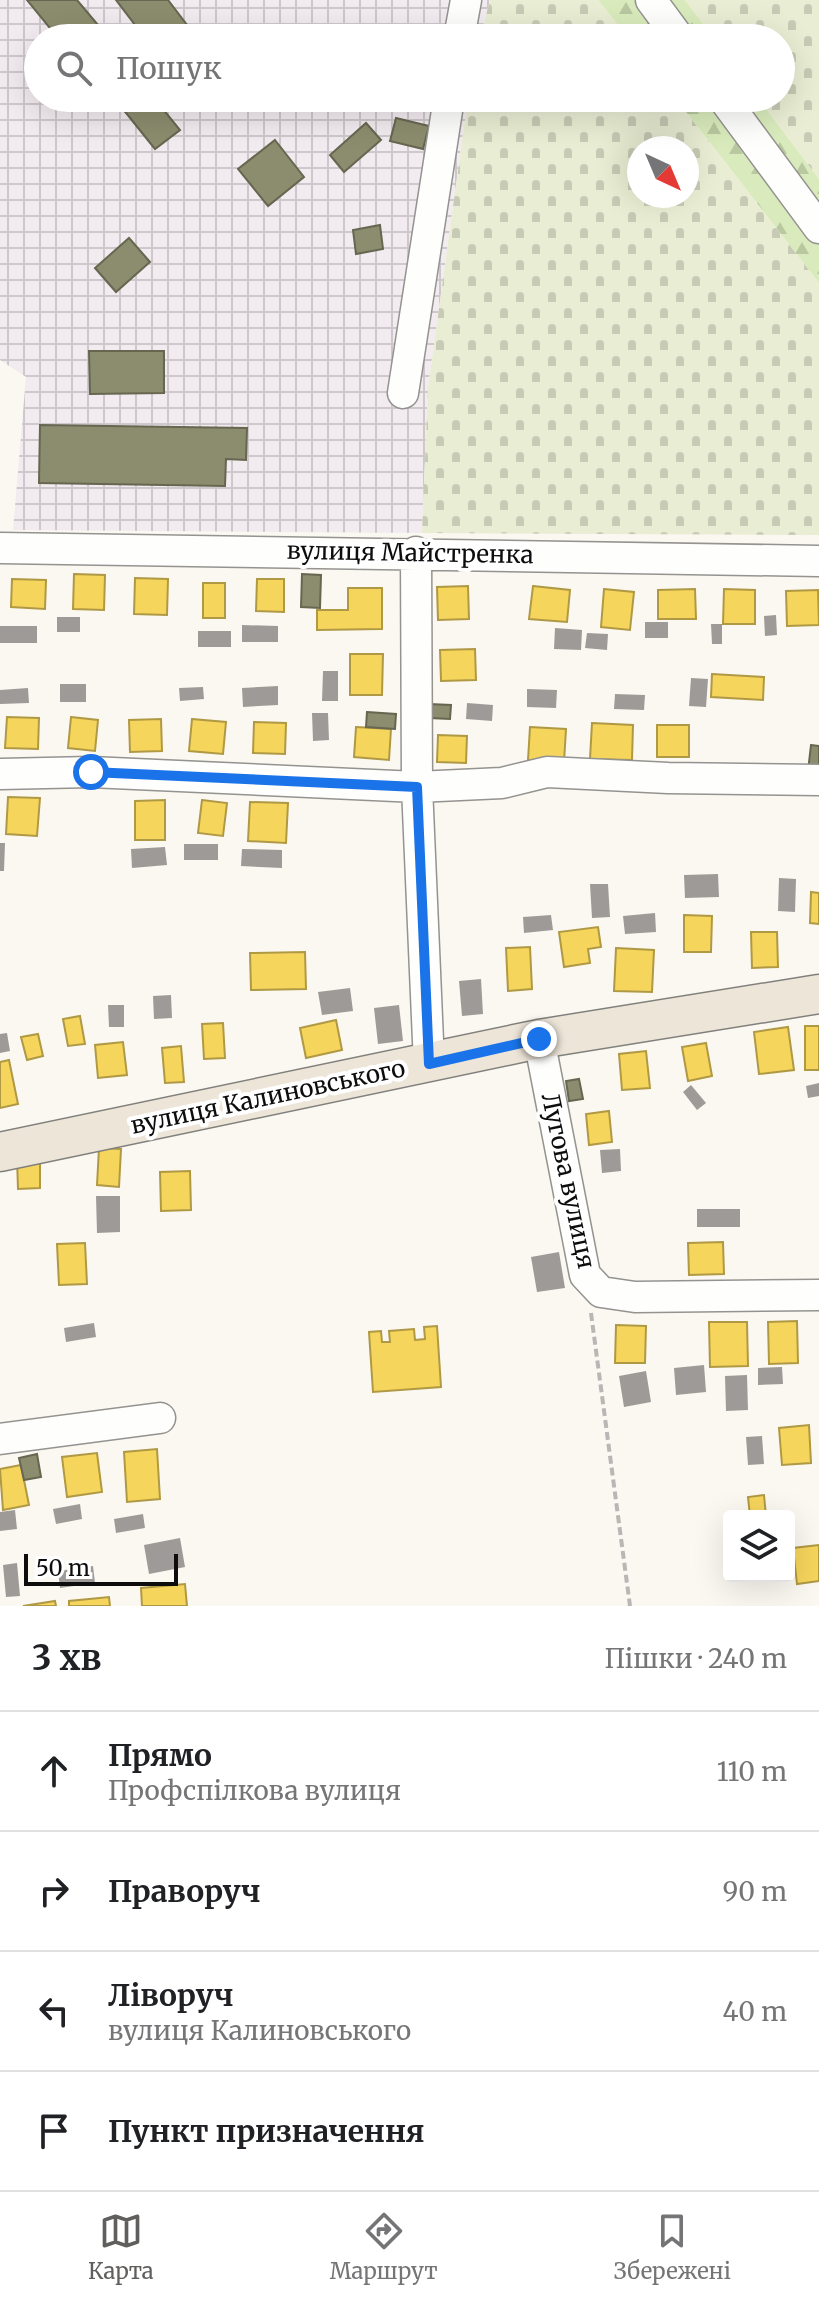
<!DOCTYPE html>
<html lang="uk">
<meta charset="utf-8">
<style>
body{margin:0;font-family:Merriweather,serif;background:#f6f6f6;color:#202124}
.controls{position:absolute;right:24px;bottom:24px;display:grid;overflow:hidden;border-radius:8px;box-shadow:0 8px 32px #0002}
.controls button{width:72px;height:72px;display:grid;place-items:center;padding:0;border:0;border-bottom:2px solid #e0e0e0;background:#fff;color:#202124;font:40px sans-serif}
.compass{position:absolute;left:627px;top:136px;width:72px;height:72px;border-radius:50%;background:#fff;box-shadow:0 8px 32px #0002;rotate:136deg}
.scale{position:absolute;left:24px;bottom:20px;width:154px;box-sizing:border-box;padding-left:8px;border:4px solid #0d0d0d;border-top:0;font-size:22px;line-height:28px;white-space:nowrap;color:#0d0d0d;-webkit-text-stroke:6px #fff;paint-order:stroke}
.stop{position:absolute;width:24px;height:24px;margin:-18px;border:6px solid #1a73e8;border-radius:50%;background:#fff}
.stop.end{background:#1a73e8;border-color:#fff;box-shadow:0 2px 8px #0008}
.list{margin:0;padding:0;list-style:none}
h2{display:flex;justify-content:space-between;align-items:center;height:104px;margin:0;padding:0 32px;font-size:34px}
h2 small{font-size:26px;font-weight:400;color:#757577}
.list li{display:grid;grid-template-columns:52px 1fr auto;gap:24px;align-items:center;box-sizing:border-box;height:120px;padding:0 32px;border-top:2px solid #e0e0e0}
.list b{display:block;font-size:30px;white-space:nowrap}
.list p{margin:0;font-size:26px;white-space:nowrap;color:#757577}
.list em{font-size:26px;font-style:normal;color:#757577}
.icon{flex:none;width:44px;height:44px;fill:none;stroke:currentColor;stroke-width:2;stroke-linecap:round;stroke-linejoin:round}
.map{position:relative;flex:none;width:819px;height:1606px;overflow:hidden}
.search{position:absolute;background:#fff;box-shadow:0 8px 32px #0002;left:24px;right:24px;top:24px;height:88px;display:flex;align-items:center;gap:20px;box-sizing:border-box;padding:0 28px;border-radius:44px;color:#757577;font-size:30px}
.sheet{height:584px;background:#fff}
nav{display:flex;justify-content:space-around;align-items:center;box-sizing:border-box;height:112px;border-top:2px solid #e0e0e0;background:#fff;font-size:22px;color:#757577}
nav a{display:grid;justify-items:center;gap:4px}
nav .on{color:#605f5d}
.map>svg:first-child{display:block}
.industrial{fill:url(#industrial-grid)}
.forest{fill:url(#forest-firs)}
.cemetery{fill:url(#cemetery-stones);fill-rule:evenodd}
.homes{fill:#f6d55c;stroke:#b09944;stroke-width:2}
.industry{fill:#8c8c6e;stroke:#666651;stroke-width:2}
.building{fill:#9e9a97}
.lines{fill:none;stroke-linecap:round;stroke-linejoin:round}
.minor-casing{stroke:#949390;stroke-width:33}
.major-casing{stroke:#81807d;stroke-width:41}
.path{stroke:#b8b7b6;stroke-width:4;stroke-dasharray:8 4;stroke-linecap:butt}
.minor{stroke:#fefefd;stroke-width:30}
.major{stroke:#ede5d8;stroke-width:38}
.route{stroke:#1a73e8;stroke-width:10}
.labels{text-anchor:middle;stroke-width:8;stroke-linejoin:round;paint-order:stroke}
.street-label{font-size:24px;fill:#0d0d0d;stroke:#fff}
</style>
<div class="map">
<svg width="819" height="1606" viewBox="0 0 819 1606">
<defs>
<pattern id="industrial-grid" width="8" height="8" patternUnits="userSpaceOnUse" patternTransform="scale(2)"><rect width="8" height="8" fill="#f2ebef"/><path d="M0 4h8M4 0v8" fill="none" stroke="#cec8cc"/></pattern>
<pattern id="forest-firs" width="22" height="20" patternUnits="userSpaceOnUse" patternTransform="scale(2)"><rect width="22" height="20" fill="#d9ebbc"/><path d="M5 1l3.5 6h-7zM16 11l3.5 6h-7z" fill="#b9c8a0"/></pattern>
<pattern id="cemetery-stones" width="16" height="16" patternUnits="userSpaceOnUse" patternTransform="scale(2)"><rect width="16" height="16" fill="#e9edd3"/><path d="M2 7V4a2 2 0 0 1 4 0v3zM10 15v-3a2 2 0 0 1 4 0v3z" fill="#c7cab4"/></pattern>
</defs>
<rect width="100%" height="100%" fill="#fbf8f1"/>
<path class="industrial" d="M0,0H490L480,38H38V98H468L428,388L422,533L13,530L26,377L0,360Z"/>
<path class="forest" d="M598,0H685L714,38H628Z
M675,98H758L819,179V283Z"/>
<path class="cemetery" d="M490,0H598L628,38H480Z
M685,0H819V179L758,98H781V38H714Z
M468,98H675L819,283V535L422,533L428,388ZM687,148V196H639V148Z"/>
<path class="homes" d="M74,574L105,575L104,610L73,609Z
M135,578L168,579L167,615L134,614Z
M12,579L46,580L45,609L11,607Z
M257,579H284V612L256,611Z
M203,583H225V618H203Z
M468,586L469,619L438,620L437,587Z
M533,586L570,590L567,622L529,619Z
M348,588H382V629L317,630V610H348Z
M604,589L634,592L630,630L601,627Z
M695,589L696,619H658V590Z
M724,589L755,590V624H723Z
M818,590L819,625L787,626L786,591Z
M475,649L476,680L441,681L440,650Z
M350,654H383L382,695H350Z
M712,674L764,677L763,700L711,697Z
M7,717L39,718L38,749L5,748Z
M71,717L98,720L95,751L68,748Z
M161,719L162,751L130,752L129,720Z
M192,719L226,722L223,754L189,751Z
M254,722L286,723L285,754L253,753Z
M592,723L633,725L632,760L590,759Z
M657,725H689V757H657Z
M356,727L391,729L389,760L354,757Z
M530,727L566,729L564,762L528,760Z
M438,735L467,736L466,763L437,762Z
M8,797L40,798L37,836L6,834Z
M165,800V840H135V801Z
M202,800L227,803L223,836L198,833Z
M250,802L288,803L286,843L248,841Z
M811,892L819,893V924L810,923Z
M684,915L712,916L711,952H684Z
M598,927L601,947L588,949L590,963L564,967L559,932Z
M751,932H777L778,967L752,968Z
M530,947L532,989L508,991L506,948Z
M616,948L654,950L652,992L614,991Z
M305,952L306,989L251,990L250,953Z
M80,1016L85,1044L68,1046L63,1019Z
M336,1020L342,1050L306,1058L300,1028Z
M223,1023L225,1058L204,1059L202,1024Z
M805,1026H819V1070H805Z
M788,1027L794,1070L759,1074L754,1032Z
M38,1034L43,1056L27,1060L21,1037Z
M123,1042L127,1075L98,1078L95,1045Z
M706,1043L712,1076L688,1081L682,1047Z
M181,1046L184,1082L165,1083L162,1048Z
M646,1051L650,1088L622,1090L619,1054Z
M9,1060L18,1104L0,1108V1062Z
M609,1111L612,1142L589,1145L586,1114Z
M99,1148L121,1149L119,1187L97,1185Z
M17,1159H40V1188L18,1189Z
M190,1171L191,1210L161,1211L160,1172Z
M723,1242L724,1274L689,1275L688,1243Z
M85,1243L87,1284L59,1285L57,1244Z
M797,1321L798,1363L769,1364L768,1322Z
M709,1322H747L748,1366L710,1367Z
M616,1325L646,1326L645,1363H615Z
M437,1326L441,1387L373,1392L369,1332L381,1331L382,1342H390L389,1331L414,1329L415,1340L425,1339L424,1327Z
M809,1425L811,1463L782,1465L779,1428Z
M157,1449L160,1499L127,1502L124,1452Z
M97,1453L102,1492L67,1497L62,1457Z
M21,1465L29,1505L3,1510L0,1469Z
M764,1495L766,1516H750L748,1497Z
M819,1545V1581L797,1584L793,1548Z
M185,1584L187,1606H142L141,1588Z
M109,1597L110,1606H69V1601Z
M55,1601L56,1606H23Z"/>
<path class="industry" d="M27,0H77L109,38H58Z
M116,0H168L197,38H145Z
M114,98H154L180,130L155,149Z
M396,118L429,126L423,149L390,141Z
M366,123L381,140L344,172L330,155Z
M275,140L304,177L268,206L238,169Z
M380,225L383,249L356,254L353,230Z
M129,238L150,262L116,292L95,268Z
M89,351H164V393L90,394Z
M40,425L247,428L246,460L226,459L225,486L39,483Z
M302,574L321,575L320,608L301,607Z
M429,704L451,705L450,719L429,718Z
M367,712L396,714L395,729L366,727Z
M811,745L819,746V772L808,771Z
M579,1079L583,1099L569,1101L566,1081Z
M37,1454L41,1477L24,1480L19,1458Z"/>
<path class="building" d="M776,615L777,635L765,636L764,616Z
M57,617H80V632H57Z
M645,622H668V638H645Z
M711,624H722V644H712Z
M242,625L278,626V642H242Z
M0,626H37V643H0Z
M555,628L582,630L581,650L554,649Z
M198,631H231V647H198Z
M587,633L608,634L607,650L585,648Z
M323,671H338V701H322Z
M691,678L708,679L706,707L689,706Z
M60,684H86V702H60Z
M278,686V705L243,707L242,688Z
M203,687L204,699L180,701L179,688Z
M28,688L29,703L0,704V690Z
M527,689L557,690L556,708L527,707Z
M615,694L645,695L644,710L614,709Z
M467,703L493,705L492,721L466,719Z
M312,713H328L329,740L313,741Z
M0,843H5L4,871H0Z
M184,844H218V860H184Z
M165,847L167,865L132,868L131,849Z
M242,849L282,850V868L241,866Z
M718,874L719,897L685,898L684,875Z
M779,878L796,879L795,912L778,911Z
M590,884H608L610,917L592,918Z
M655,913L656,932L625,934L623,916Z
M551,915L553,930L524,933L523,917Z
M481,979L483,1014L462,1016L459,981Z
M350,988L353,1011L322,1015L318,992Z
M171,995L172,1018L154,1019L153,996Z
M108,1005H124V1027H109Z
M399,1005L403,1041L378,1044L374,1008Z
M7,1033L10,1051L0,1053V1034Z
M819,1083V1096L808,1098L806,1086Z
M691,1085L706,1103L697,1110L683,1092Z
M620,1149L621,1171L602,1173L600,1150Z
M96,1196H120V1232L97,1233Z
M697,1209H740V1227H697Z
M559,1252L565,1288L537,1292L531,1257Z
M94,1323L96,1337L66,1342L64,1328Z
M704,1365L706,1392L676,1395L674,1368Z
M782,1367L783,1384L758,1385V1368Z
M646,1371L651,1402L624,1407L619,1376Z
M747,1375L748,1410L726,1411L725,1376Z
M762,1436L764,1464L748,1465L746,1437Z
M80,1504L82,1519L56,1524L53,1509Z
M15,1510L17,1529L0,1531V1512Z
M143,1514L145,1528L116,1533L114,1519Z
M180,1538L185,1567L149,1574L144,1545Z
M17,1563L20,1596L6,1597L3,1565Z
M93,1566L95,1583L60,1588L58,1571Z"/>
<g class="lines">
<g class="minor-casing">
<path id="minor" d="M651,0L679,38
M459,38L466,0
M723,98L819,228
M403,393L449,98
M0,548L819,561
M416,552L417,787L429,1064
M0,774L91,772L417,787L502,783L547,772L668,778L819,780
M539,1039L585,1275L601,1292L635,1297L819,1295
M0,1439L160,1418"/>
</g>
<g class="major-casing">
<path id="major" d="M0,1152L539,1039L819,994"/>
</g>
<path class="path" d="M591,1313L630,1606"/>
<use href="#minor" class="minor"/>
<use href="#major" class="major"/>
</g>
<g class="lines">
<path class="route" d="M91,772L417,787L429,1064L539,1039"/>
</g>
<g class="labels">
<g class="street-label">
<text transform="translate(410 553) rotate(1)" y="8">вулиця Майстренка</text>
<text transform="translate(268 1097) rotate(-12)" y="8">вулиця Калиновського</text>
<text transform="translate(568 1181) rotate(78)" y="8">Лугова вулиця</text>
</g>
</g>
</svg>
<div class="controls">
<button><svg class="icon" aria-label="layers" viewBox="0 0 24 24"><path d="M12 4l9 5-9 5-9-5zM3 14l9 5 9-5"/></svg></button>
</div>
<svg class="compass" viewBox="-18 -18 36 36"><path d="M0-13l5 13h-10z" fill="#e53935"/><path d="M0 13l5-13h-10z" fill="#757577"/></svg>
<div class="scale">50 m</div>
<div class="stop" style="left:91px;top:772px"></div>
<div class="stop end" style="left:539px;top:1039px"></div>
<div class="search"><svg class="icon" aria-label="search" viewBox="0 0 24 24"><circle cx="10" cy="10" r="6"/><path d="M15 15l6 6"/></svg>Пошук</div>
</div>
<section class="sheet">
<h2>3 хв<small>Пішки · 240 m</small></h2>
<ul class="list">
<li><svg class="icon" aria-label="ahead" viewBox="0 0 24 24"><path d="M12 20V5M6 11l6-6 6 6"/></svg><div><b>Прямо</b><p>Профспілкова вулиця</p></div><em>110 m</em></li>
<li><svg class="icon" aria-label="right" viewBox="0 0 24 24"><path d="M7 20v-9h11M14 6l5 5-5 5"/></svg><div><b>Праворуч</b></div><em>90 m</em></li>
<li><svg class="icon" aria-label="left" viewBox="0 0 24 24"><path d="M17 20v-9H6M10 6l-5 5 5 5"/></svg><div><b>Ліворуч</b><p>вулиця Калиновського</p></div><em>40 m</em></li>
<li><svg class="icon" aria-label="arrive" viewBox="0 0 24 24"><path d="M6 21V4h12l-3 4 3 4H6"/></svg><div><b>Пункт призначення</b></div></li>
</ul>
</section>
<nav>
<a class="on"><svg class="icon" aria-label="map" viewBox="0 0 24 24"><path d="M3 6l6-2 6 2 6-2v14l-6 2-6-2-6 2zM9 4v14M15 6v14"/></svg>Карта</a>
<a><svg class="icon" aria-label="directions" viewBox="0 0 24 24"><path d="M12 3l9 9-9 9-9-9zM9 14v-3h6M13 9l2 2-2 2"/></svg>Маршрут</a>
<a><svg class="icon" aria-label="saved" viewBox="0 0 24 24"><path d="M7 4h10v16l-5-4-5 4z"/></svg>Збережені</a>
</nav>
